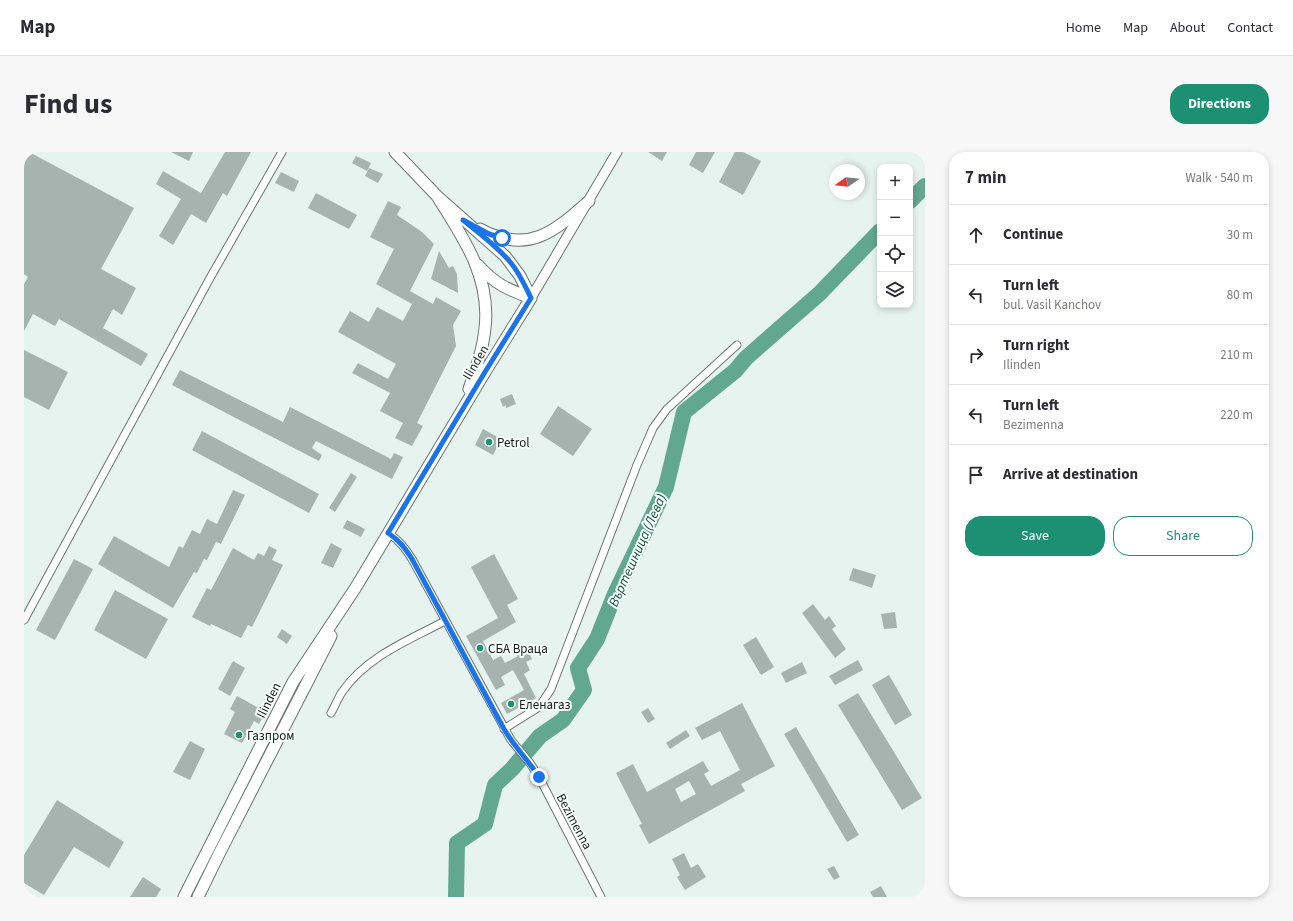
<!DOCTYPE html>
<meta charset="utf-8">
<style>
body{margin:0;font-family:"Source Sans 3",sans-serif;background:#f7f7f7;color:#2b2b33}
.controls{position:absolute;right:12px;top:12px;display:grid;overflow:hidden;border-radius:8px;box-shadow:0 2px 6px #0003}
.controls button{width:36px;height:36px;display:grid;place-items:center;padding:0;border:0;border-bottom:1px solid #e1e1e2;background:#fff;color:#2b2b33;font:20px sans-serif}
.compass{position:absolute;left:805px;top:12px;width:36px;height:36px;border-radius:50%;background:#fff;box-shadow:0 2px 6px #0003;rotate:256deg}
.stop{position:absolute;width:12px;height:12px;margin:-9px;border:3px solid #1a73e8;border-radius:50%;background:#fff}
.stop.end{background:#1a73e8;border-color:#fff;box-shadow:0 1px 4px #0008}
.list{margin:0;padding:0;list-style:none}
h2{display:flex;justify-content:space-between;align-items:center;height:52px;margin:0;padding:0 16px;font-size:17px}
h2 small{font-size:13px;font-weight:400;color:#7c7c81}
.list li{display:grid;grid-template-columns:26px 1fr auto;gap:12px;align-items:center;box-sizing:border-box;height:60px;padding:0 16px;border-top:1px solid #e1e1e2}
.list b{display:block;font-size:15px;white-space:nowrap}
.list p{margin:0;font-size:13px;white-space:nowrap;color:#7c7c81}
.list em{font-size:13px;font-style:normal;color:#7c7c81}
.actions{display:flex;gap:8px;padding:12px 16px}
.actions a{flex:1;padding:9px 0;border:1px solid #1d9073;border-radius:16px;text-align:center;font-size:14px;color:#1d9073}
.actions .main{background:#1d9073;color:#fff}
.icon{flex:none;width:22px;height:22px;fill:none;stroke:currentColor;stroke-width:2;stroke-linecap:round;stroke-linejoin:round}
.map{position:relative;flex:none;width:901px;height:745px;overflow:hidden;border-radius:16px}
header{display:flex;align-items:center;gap:24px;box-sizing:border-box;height:56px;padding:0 20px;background:#fff;border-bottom:1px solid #e1e1e2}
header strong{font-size:19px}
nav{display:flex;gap:22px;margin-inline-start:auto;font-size:14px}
.intro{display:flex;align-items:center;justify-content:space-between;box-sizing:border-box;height:96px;padding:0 24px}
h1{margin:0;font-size:28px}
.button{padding:10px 18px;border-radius:16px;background:#1d9073;color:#fff;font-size:14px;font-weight:700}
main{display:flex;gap:24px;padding:0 24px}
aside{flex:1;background:#fff;border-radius:16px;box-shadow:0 2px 6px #0003}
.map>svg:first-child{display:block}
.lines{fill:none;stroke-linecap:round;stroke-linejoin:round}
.river{stroke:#62a790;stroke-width:16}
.building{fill:#a7b3ae;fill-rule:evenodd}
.minor-casing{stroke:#6b7672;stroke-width:9}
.tertiary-casing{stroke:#6b7672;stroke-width:11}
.primary-casing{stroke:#6b7672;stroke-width:13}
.minor{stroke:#fff;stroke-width:7}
.tertiary{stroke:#fff;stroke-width:9}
.primary{stroke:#fff;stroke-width:11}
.route{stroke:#1a73e8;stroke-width:5}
.poi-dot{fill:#1d9073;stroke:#f7fffc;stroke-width:1.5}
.labels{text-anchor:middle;stroke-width:4;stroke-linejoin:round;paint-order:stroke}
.street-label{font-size:13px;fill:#171b1a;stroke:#f7fffc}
.poi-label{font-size:13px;fill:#171b1a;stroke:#f7fffc;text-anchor:start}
.water-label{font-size:14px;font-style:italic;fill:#175040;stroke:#f7fffc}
</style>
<header>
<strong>Map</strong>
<nav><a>Home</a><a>Map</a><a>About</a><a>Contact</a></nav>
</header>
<div class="intro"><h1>Find us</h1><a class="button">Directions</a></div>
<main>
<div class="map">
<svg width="901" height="745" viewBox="0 0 901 745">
<rect width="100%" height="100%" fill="#e6f3ee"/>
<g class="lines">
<path class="river" d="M886,49L901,34
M432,745L433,691L461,672L471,633L488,617L516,584L539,568L560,538L554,516L573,487L591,442L642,335L660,260L711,219L722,206L795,142L856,79"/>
</g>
<path class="building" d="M0,0H5L110,56L77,117L112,136L98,163L89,157L79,176L124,202L117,214L35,167L31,174L9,162L0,179V132L4,125L0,122Z
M147,0H169L165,9Z
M201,0H227L203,44L199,41L182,71L167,62L149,93L135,84L157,47L132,32L139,19L177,41Z
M624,0H643L638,9Z
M672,0H691L679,21L665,13Z
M711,0H719L737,9L719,43L695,30Z
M332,4L347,11L343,19L328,11Z
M345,16L359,22L354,31L341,24Z
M257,20L275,29L270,40L251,31Z
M292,41L333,63L325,77L284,56Z
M364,49L377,55L373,63L398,80L410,92L386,139L409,152L412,145L437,159L429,173L432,194L393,271L399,274L388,294L371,286L379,271L356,259L366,241L328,221L334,211L364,227L372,212L314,180L326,159L345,170L353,155L379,169L388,152L352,132L370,97L346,85Z
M415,99L425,116L429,114L433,122L434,141L407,127Z
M0,198L44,220L25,258L0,245Z
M156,218L259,270L266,255L367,307L370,301L379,305L368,327L292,289L288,296L298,303L295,309L148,233Z
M488,242L492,252L482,256V253L479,255L476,247Z
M534,254L568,277L549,304L516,282Z
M459,277L477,287L469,303L451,293Z
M178,279L295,342L285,361L168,298Z
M327,321L333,325L311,360L305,356Z
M209,338L221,343L197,392L192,390L183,408L180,407L173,421L170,420L149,456L74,412L90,384L145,415L155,394L159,396L168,378L176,382L183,367L193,372Z
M323,368L341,377L337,385L319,376Z
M307,391L318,397L309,416L297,411Z
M245,394L253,398L248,408L259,413L228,475L224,473L217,486L187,472L186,474L168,465L183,436L187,438L209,396L230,408L234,401L240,404Z
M470,402L494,447L483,453L492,470L459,489L469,508L477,504L481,511L494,504L490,497L500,492L508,507L502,510L506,518L500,522L512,546L483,562L477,551L500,538L489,518L477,525L481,533L472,538L442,484L474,466L447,415Z
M50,407L69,417L31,488L12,478Z
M829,416L852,423L848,436L825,428Z
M91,438L144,467L122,507L70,478Z
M789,452L801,468L805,464L812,474L808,477L822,497L811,506L778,461Z
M871,460L873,476L860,477L857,462Z
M258,477L268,484L263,492L253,485Z
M732,485L750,515L737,523L719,493Z
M834,508L839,518L811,533L805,524Z
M209,509L221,516L206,544L194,537Z
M778,510L783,521L762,531L757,521Z
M865,523L888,563L871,573L848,533Z
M834,541L898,646L878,658L814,553Z
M213,544L242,560L235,572L230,569L218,591L200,582L211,560L206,557Z
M718,551L751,614L717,632L721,639L625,692L615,673L618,672L592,621L609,612L623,640L679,609L685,619L680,622L687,634L716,618L696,579L678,588L671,576ZM665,629L672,642L657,650L651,637Z
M624,556L631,567L624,571L617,560Z
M772,575L835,683L823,690L760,582Z
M662,578L666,584L646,597L642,591Z
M166,589L181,597L166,628L149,620Z
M33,648L100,690L85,716L50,695L20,743L0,731V703Z
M660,701L667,716L674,712L682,725L661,738L653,725L656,723L648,707Z
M810,714L816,725L810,728L803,717Z
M119,725L137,737L132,745H106Z
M857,734L863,745H849L846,740Z"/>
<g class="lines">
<g class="minor-casing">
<path id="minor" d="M364,381C375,388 381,396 388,407L487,588L506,611L515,625L577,745
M0,468L186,126L258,0
M307,561C311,554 314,546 318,540C343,504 385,488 421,469
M480,577L515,555L527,537L613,313L629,276L643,257L713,193"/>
</g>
<g class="tertiary-casing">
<path id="tertiary" d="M507,146L593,0"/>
</g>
<g class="primary-casing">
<path id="primary" d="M371,0L413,44L481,104L496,124L507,146
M413,44C439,85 467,125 461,176C459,197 452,217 445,237
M456,77C504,103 530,80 565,49
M454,113C472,133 483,137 507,146
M160,745L269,530L332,435L461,220L507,146
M174,745L196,700L307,484"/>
</g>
<use href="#minor" class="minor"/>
<use href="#tertiary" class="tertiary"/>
<use href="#primary" class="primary"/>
</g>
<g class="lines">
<path class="route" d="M478,86L465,82L439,68C455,81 474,95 487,111C496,122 501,134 507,146L461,220L364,381C375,388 381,396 388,407L480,577C490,594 504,608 515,625"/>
</g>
<g class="poi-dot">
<circle cx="465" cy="290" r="4"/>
<circle cx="456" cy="496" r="4"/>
<circle cx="487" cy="552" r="4"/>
<circle cx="215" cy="583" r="4"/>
</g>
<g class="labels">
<g class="street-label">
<text transform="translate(451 210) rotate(-59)" y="5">Ilinden</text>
<text transform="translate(244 548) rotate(-63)" y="5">Ilinden</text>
<text transform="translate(551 669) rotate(62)" y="5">Bezimenna</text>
</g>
<g class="poi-label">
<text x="473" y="295">Petrol</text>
<text x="464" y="501">СБА Враца</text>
<text x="495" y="557">Еленагаз</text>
<text x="223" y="588">Газпром</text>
</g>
<g class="water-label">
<text transform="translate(613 398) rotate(-66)" y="5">Въртешница (Лева)</text>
</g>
</g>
</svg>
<div class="controls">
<button>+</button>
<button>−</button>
<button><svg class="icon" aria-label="locate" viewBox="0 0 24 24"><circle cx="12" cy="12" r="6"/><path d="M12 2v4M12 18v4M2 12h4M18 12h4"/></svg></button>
<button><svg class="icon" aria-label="layers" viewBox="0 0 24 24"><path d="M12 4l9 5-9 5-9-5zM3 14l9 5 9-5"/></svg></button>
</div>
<svg class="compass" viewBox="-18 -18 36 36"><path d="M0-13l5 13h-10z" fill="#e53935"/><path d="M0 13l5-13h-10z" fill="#7c7c81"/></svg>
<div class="stop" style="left:478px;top:86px"></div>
<div class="stop end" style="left:515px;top:625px"></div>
</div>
<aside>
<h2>7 min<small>Walk · 540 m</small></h2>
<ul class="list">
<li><svg class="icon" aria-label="ahead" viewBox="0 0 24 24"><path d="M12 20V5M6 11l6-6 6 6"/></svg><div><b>Continue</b></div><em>30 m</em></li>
<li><svg class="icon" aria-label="left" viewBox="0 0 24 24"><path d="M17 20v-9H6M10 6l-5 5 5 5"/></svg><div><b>Turn left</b><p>bul. Vasil Kanchov</p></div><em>80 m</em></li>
<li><svg class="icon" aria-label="right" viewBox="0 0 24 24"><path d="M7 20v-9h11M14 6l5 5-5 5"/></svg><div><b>Turn right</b><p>Ilinden</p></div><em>210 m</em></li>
<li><svg class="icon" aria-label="left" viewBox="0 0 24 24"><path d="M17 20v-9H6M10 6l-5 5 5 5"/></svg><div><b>Turn left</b><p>Bezimenna</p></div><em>220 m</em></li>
<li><svg class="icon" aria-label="arrive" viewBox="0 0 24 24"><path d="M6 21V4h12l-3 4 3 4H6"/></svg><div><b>Arrive at destination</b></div></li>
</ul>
<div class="actions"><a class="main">Save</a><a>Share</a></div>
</aside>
</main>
